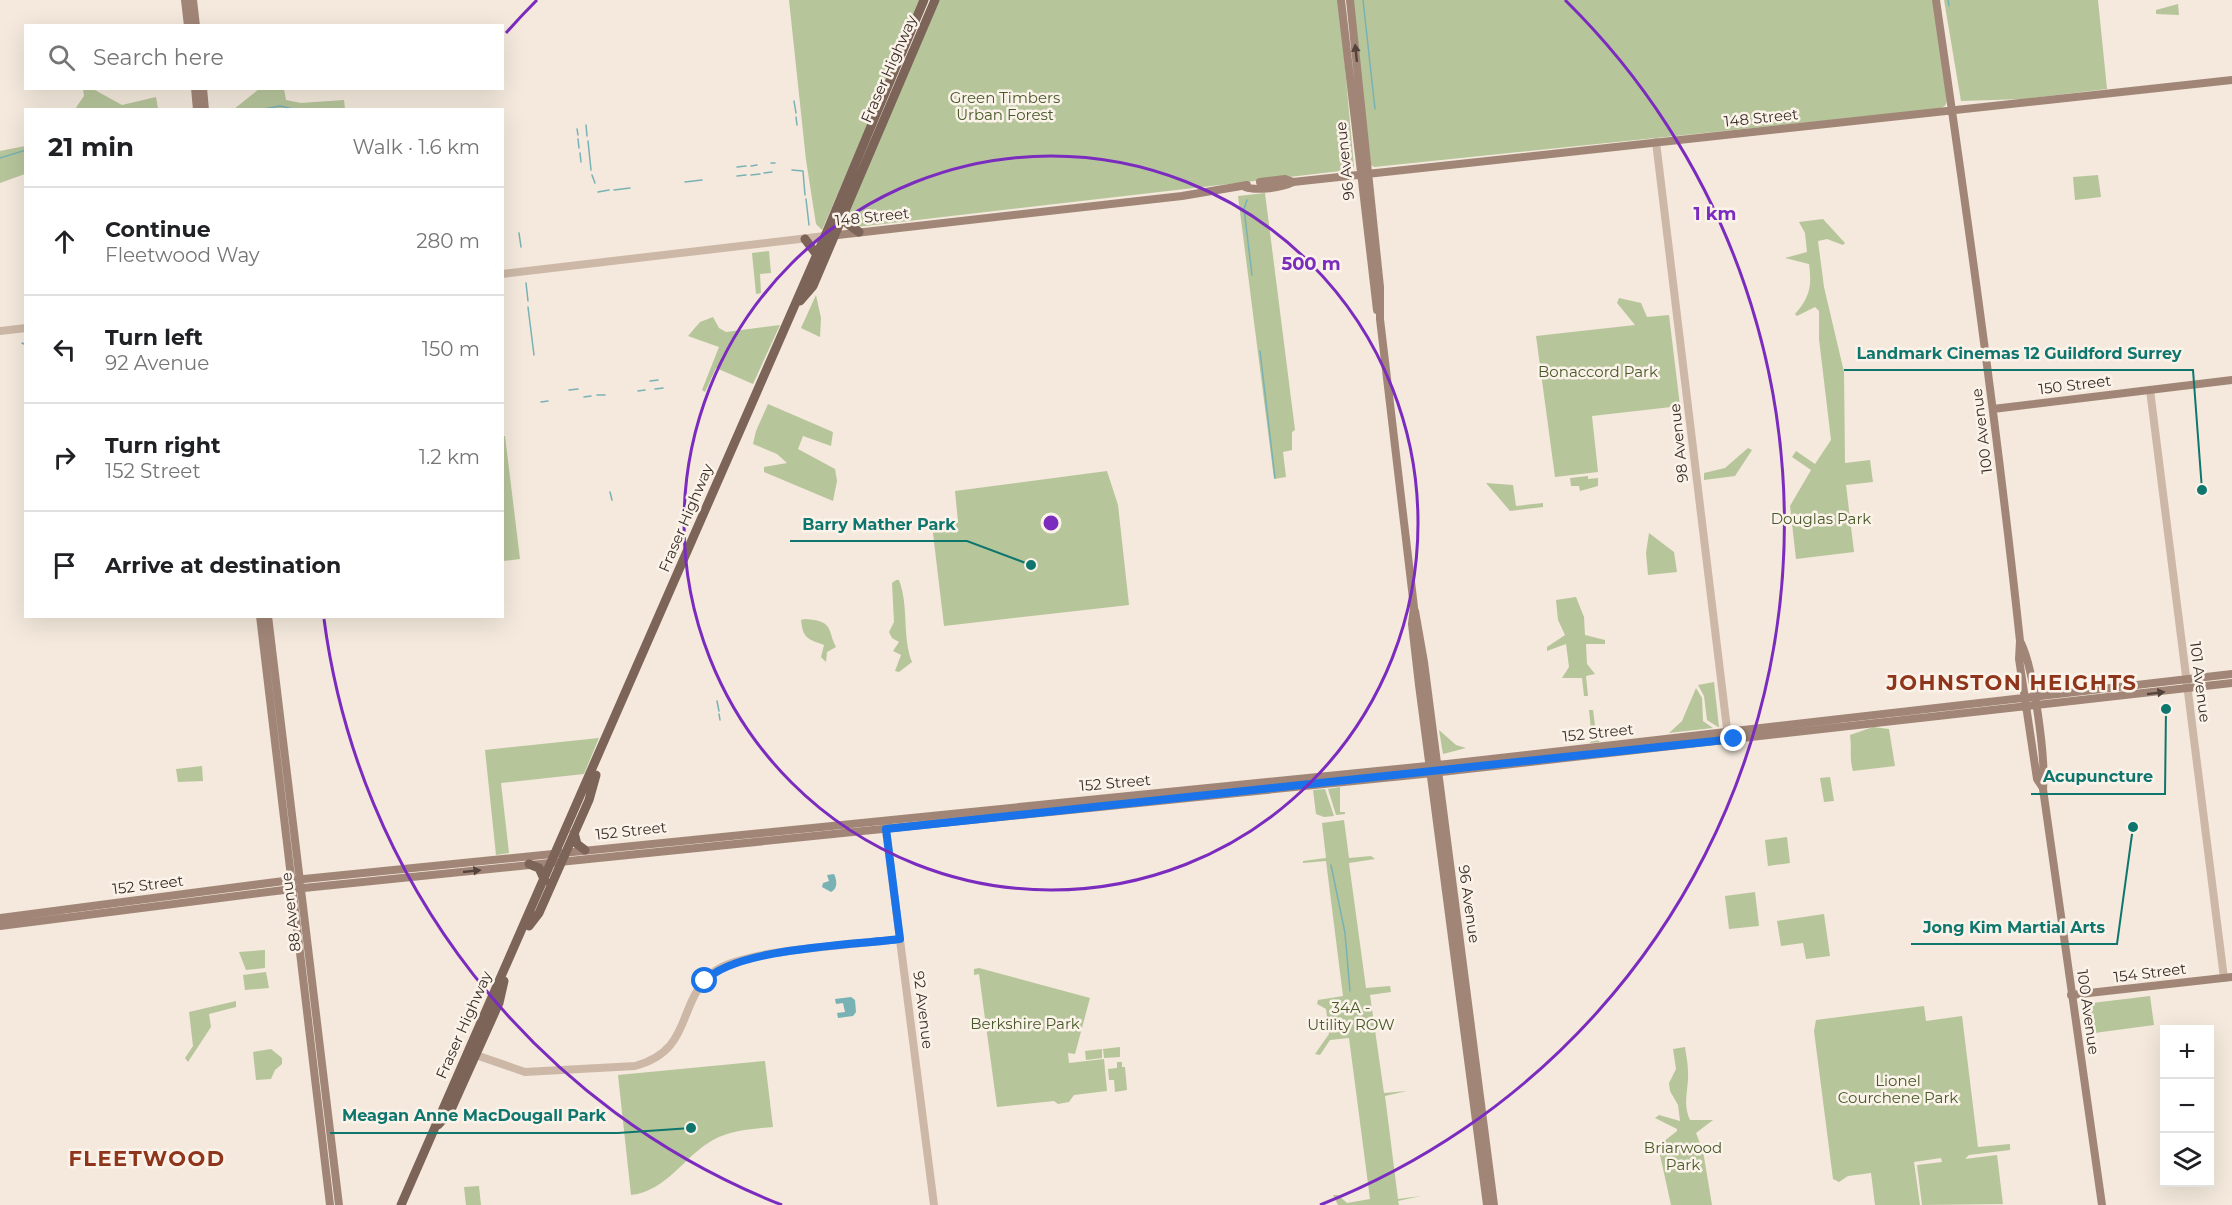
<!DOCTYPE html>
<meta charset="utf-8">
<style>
body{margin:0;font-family:Montserrat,sans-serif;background:#f2f2f2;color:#202124}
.controls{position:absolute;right:18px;bottom:18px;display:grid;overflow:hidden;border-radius:0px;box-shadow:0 6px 24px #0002}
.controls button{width:54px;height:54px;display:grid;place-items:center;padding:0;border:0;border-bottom:2px solid #e0e0e0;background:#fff;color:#202124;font:30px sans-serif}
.stop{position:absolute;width:18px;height:18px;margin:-14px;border:4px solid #1a73e8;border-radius:50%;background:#fff}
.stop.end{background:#1a73e8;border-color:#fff;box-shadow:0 2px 6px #0008}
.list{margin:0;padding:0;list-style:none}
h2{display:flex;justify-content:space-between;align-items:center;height:78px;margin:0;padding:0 24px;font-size:26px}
h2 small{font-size:20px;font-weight:400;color:#757577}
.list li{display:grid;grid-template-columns:39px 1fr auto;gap:18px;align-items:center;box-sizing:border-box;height:108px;padding:0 24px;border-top:2px solid #e0e0e0}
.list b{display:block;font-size:22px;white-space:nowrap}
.list p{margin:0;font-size:20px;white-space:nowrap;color:#757577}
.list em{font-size:20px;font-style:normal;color:#757577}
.icon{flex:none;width:33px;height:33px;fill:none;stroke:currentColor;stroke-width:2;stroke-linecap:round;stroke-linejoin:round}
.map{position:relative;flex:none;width:2232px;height:1205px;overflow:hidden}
.search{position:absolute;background:#fff;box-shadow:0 6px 24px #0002;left:24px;top:24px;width:480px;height:66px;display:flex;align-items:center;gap:15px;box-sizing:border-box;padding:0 21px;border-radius:0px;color:#757577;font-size:22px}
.panel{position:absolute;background:#fff;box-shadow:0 6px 24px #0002;left:24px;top:108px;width:480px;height:510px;border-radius:0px}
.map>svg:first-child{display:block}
.green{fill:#b7c59b}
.water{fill:#79b2b4}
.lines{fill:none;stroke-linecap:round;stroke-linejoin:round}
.stream{stroke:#79b2b4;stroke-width:1.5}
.tertiary{stroke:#cdb8a7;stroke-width:8}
.secondary{stroke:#a18678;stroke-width:8}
.primary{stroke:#7c6458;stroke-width:9}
.oneway{fill:#53433c}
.route{stroke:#1a73e8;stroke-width:8}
.ring{fill:none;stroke:#7b2cbf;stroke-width:3}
.labels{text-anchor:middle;stroke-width:5;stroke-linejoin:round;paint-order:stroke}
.street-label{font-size:15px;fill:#392d28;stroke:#fbf3e9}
.park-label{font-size:15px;fill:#495a2a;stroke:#fbf3e9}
.district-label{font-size:21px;font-weight:bold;letter-spacing:1.5px;fill:#8f351b;stroke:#fbf3e9}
.centre{fill:#7b2cbf;stroke:#fbf3e9;stroke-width:3}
.ring-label{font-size:18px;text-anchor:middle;font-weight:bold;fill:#7b2cbf;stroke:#fbf3e9;stroke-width:5;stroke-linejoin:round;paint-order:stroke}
.leader{fill:none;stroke:#0f766e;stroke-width:2}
.callout-dot{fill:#0f766e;stroke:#fbf3e9;stroke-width:2}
.callout-label{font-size:16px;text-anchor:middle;font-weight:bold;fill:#0f766e;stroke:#fbf3e9;stroke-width:5;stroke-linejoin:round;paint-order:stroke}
</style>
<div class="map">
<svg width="2232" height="1205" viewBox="0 0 2232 1205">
<rect width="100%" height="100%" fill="#f4e9dc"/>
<path class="green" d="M789,0H922L822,230L816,224L806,160Z
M936,0H1339L1354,167L1349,170L857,227L848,218V214Z
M1352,0H1933L1947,101L1945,106L1938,109L1374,167L1371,165Z
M1944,0H2098L2107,89L2024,99L1961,101Z
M2178,4L2179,15L2156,14V10Z
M83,89H93L122,105L156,97L158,109H75L84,96Z
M259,89H284L286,100L301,103L344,100L345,109H234Z
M25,146V174L0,183V151Z
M2098,175L2101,197L2075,200L2073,177Z
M1265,193L1295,430L1292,432V450L1283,452L1286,477L1274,479L1238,196Z
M1823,219L1845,243L1843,245L1827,239L1818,241L1824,287L1844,372L1845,463L1870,460L1873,482L1846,485L1854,552L1796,559L1790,506L1811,470L1792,457L1796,451L1815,464L1831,440L1819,339V311L1815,307L1797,316L1795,314C1810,297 1812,286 1809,264L1785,258L1807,252L1805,233L1799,222Z
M769,251L771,273L760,274L761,293L756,294L752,253Z
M816,295L821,318L820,337L801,328Z
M1619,298L1641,303L1647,317L1669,315L1680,406L1592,416L1598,472L1555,477L1536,336L1635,325L1617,303Z
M713,317L719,328L726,332L780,325L753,384L716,368L705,392L702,390L719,347L688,336L700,322Z
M768,404L833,432L831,446L803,436L798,449L835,469L837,481L833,501L764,472V467L787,463L777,454L753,444L756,431Z
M503,436H505L520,559L503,561Z
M1748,448L1752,450L1735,476L1704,480V473L1725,468Z
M1107,471L1118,505L1129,605L944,626L932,525L958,522L955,491Z
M1588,476V479L1598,478V486L1580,491L1579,486H1571L1570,478Z
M1486,483L1513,485L1516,506L1543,503V507L1510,511Z
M1649,533L1674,552L1677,572L1648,575L1646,553Z
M896,580H899C909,606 902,637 912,662L899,672L895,671L901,655L893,651L899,642L892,638L889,632L894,622L892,583Z
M1576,597L1584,617L1585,635L1605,640V644H1586L1587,664L1595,674L1586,676L1588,696H1584L1582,678H1562L1569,667L1566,644L1547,651V647L1565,635L1558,620L1556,600Z
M805,619C834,621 827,629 836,647L827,652L826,662L821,657L824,645C809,639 803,640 801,620Z
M1714,682L1719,727H1718L1707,720L1704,696L1698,685Z
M1696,688L1702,698L1703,721L1713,728L1669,733L1682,721Z
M1589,710H1593L1597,740L1600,742L1590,743L1592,740Z
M1873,727L1889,729L1895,766L1853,771C1849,759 1852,747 1850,735Z
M1439,730L1456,745L1466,748L1443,754Z
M599,738L584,774L501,783L509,853L496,855L485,750Z
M202,766L203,781L178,782L176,769Z
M1830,777L1834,801L1824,802L1820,778Z
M1340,787V812H1345V814L1336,815L1328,789Z
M1325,789L1334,816L1324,817L1316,814L1313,790Z
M1344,820L1349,858L1371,856L1375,859L1349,863L1366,988L1390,986L1391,992L1370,995L1384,1093L1407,1091L1385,1096L1398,1199L1421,1196L1398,1201L1399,1205H1338L1333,1195H1338L1347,1203L1370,1199L1349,1038L1330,1040L1320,1055L1315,1054L1329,1034L1326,1009L1317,1004L1318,1000L1343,996L1326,861L1303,863V861L1326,858L1322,823Z
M1787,837L1790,863L1768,866L1765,840Z
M1755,892L1759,926L1729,929L1725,896Z
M1824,914L1830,956L1806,959L1803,943L1781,946L1777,921Z
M265,950V968L246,970L239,952Z
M979,968L1090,998L1075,1054L1068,1053L1069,1063L1104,1059L1107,1091L1074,1095L1069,1102L1058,1104L1054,1101L997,1107C991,1062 985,1019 979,974L974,975V969Z
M266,972L269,988L245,990L243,975Z
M2150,996L2154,1025L2087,1034L2084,1004Z
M236,1001V1007L209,1014L211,1027L188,1062L185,1058L193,1046L189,1012Z
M1924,1006L1926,1021L1962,1016L1978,1147L2010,1144V1150L1969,1155L1965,1159L1997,1155L2003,1204L1922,1205L1917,1165L1942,1162L1941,1158L1914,1162L1920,1205H1875L1871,1173L1848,1176L1839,1182L1833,1179L1814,1031L1816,1020Z
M1120,1047V1057L1104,1058L1103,1049Z
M1685,1047C1686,1055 1688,1064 1688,1072C1689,1089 1682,1103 1690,1120H1713L1696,1133L1703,1151L1712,1205H1671L1658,1146L1677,1131V1129L1655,1118L1659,1115L1680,1121L1678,1105L1670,1091L1669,1083L1676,1069L1673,1049Z
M271,1049L282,1058V1064L275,1070L271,1079L256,1080L253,1052Z
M1102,1049V1058L1086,1060L1085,1051Z
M765,1061L773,1127C753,1129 731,1130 713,1140C684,1156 667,1191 631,1195L618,1075Z
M1117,1062H1122V1067H1125L1127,1090L1115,1092L1114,1080H1109L1108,1069L1117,1068Z
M479,1186L481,1205H466L464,1187Z"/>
<path class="water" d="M827,875L834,874C837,880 838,889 831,892L822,887L823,883L829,881Z
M851,997L855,1000L856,1012L853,1016L838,1018L837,1013L845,1012L843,1003L836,1004L835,999Z"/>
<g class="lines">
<path class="stream" d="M1363,0L1375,109
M1948,0L1949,6
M794,101L796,113
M258,110L280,106L298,110
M326,110L335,109
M796,117L797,125
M586,125L587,136
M577,129L578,135
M578,139L579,148
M588,141L591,170
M580,153L581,162
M0,158L26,150
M771,163H775
M751,166L757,165
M737,167L746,166
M792,170L803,171L805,195
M764,173L772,172
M592,175L595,183
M751,175L760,174
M737,176L746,175
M685,182L702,180
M614,190L630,188
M598,192L609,190
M806,199L809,225
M1247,200L1244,209L1252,275
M519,233L521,247
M526,283L528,301
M528,307L534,355
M22,343L26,345
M1260,351L1275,478
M650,381L658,380
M655,389L663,388
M569,390L578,389
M638,391L645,390
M597,395H605
M584,397L591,396
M541,402L548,401
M610,492L612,500
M717,701L719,711
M719,714L720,720
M1331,865L1345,933L1350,991"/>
<path class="tertiary" d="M1656,142L1728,737
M502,274L825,236
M0,331L26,328
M2150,390L2224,978
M885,823L934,1205
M470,1053L525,1072L635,1066C695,1050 675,1001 715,971C745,949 858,945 900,939"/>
<path class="secondary" d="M185,0L188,26
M193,0L196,26
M1341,0L1377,310
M1350,0L1380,287V319L1414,607L1412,624L1419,685L1487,1205
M1936,0C1967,213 1997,426 2020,641L2019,659L2037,779L2043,788
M195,88L197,110
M203,88L205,110
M1260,182L1285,179L1293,182
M1245,187C1256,191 1282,188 1293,182L2232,80
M829,236L1182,196L1247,185
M1993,409L2232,380
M1415,611L1424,662L1494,1205
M260,616L330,1205
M268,616L339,1205
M2021,643C2034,670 2046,759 2043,789L2102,1205
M0,918L284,881L1447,764L2232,674
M0,926L284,890L1423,774L2232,683
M2071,995L2232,977"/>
<path class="primary" d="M843,216L848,224L859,232
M805,239L817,255
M800,301L813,286L935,0
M574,833L577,844L585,850
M529,864L539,868L545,881
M529,926L539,913L589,800L596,775
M438,1125L450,1112L499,1003L504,981
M401,1205L825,236L924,0"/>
</g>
<defs><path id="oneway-solid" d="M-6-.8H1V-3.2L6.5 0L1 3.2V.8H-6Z" transform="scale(1.5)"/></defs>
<g class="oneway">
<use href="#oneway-solid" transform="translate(1356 53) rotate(-96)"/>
<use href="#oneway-solid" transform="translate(2156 693) rotate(-7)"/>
<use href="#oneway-solid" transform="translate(472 871) rotate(-6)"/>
</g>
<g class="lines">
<path class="route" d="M705,981C735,948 853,945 900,939L886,829L1734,739"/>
</g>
<g class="ring">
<circle cx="1051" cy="523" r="367"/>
<path d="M782 1205A733 733 0 0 1 324 619M506 33A733 733 0 0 1 537 0M1565 0A733 733 0 0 1 1320 1205"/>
</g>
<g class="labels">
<g class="street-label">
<text transform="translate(889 69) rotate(-66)" y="5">Fraser Highway</text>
<text transform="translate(1761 118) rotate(-6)" y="5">148 Street</text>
<text transform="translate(1345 161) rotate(-96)" y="5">96 Avenue</text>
<text transform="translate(872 217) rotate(-6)" y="5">148 Street</text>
<text transform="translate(2075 385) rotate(-7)" y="5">150 Street</text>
<text transform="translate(1982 431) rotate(-97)" y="5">100 Avenue</text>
<text transform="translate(1679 443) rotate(-96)" y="5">98 Avenue</text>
<text transform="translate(686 518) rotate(-67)" y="5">Fraser Highway</text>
<text transform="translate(2200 682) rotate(83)" y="5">101 Avenue</text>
<text transform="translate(1598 733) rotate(-6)" y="5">152 Street</text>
<text transform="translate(1115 783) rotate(-5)" y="5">152 Street</text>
<text transform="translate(631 831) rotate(-6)" y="5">152 Street</text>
<text transform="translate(148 885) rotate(-7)" y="5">152 Street</text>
<text transform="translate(1469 904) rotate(82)" y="5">96 Avenue</text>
<text transform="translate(291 912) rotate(-97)" y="5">88 Avenue</text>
<text transform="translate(2150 973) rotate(-7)" y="5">154 Street</text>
<text transform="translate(923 1010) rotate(83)" y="5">92 Avenue</text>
<text transform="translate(2088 1012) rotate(82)" y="5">100 Avenue</text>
<text transform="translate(464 1025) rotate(-66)" y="5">Fraser Highway</text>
</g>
<g class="park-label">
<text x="1005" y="103">Green Timbers<tspan x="1005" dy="17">Urban Forest</tspan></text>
<text x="1598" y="377">Bonaccord Park</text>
<text x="1821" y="524">Douglas Park</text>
<text x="1351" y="1013">34A -<tspan x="1351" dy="17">Utility ROW</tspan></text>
<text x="1025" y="1029">Berkshire Park</text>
<text x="1898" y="1086">Lionel<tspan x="1898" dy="17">Courchene Park</tspan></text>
<text x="1683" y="1153">Briarwood<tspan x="1683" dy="17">Park</tspan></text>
</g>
<g class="district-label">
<text x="2012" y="690">JOHNSTON HEIGHTS</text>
<text x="147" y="1166">FLEETWOOD</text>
</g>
</g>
<circle cx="1051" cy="523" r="9" class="centre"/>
<g class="ring-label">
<text x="1715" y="220">1 km</text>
<text x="1311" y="270">500 m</text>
</g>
<path class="leader" d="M2202 490L2193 370H1844M1031 565L967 541H790M2166 709L2165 794H2031M2133 827L2117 944H1911M691 1128L618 1133H330"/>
<g class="callout-dot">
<circle cx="2202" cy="490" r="6"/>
<circle cx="1031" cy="565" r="6"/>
<circle cx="2166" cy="709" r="6"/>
<circle cx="2133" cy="827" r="6"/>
<circle cx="691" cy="1128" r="6"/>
</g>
<g class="callout-label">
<text x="2019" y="359">Landmark Cinemas 12 Guildford Surrey</text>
<text x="879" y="530">Barry Mather Park</text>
<text x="2098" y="782">Acupuncture</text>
<text x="2014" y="933">Jong Kim Martial Arts</text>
<text x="474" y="1121">Meagan Anne MacDougall Park</text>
</g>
</svg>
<div class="controls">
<button>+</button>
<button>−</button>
<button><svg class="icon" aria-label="layers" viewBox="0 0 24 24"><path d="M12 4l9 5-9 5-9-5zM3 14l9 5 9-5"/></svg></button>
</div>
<div class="stop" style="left:705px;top:981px"></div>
<div class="stop end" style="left:1734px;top:739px"></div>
<div class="search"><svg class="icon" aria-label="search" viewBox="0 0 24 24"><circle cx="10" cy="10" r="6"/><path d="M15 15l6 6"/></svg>Search here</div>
<section class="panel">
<h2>21 min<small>Walk · 1.6 km</small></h2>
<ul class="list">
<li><svg class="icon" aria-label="ahead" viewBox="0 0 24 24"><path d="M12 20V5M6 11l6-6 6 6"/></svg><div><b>Continue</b><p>Fleetwood Way</p></div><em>280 m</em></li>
<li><svg class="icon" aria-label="left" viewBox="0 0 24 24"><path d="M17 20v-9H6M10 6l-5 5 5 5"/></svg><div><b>Turn left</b><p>92 Avenue</p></div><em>150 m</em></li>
<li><svg class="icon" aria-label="right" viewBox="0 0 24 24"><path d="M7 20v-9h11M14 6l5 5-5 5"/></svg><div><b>Turn right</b><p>152 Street</p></div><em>1.2 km</em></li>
<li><svg class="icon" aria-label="arrive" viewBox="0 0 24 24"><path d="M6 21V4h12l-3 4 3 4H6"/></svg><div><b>Arrive at destination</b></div></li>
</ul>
</section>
</div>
